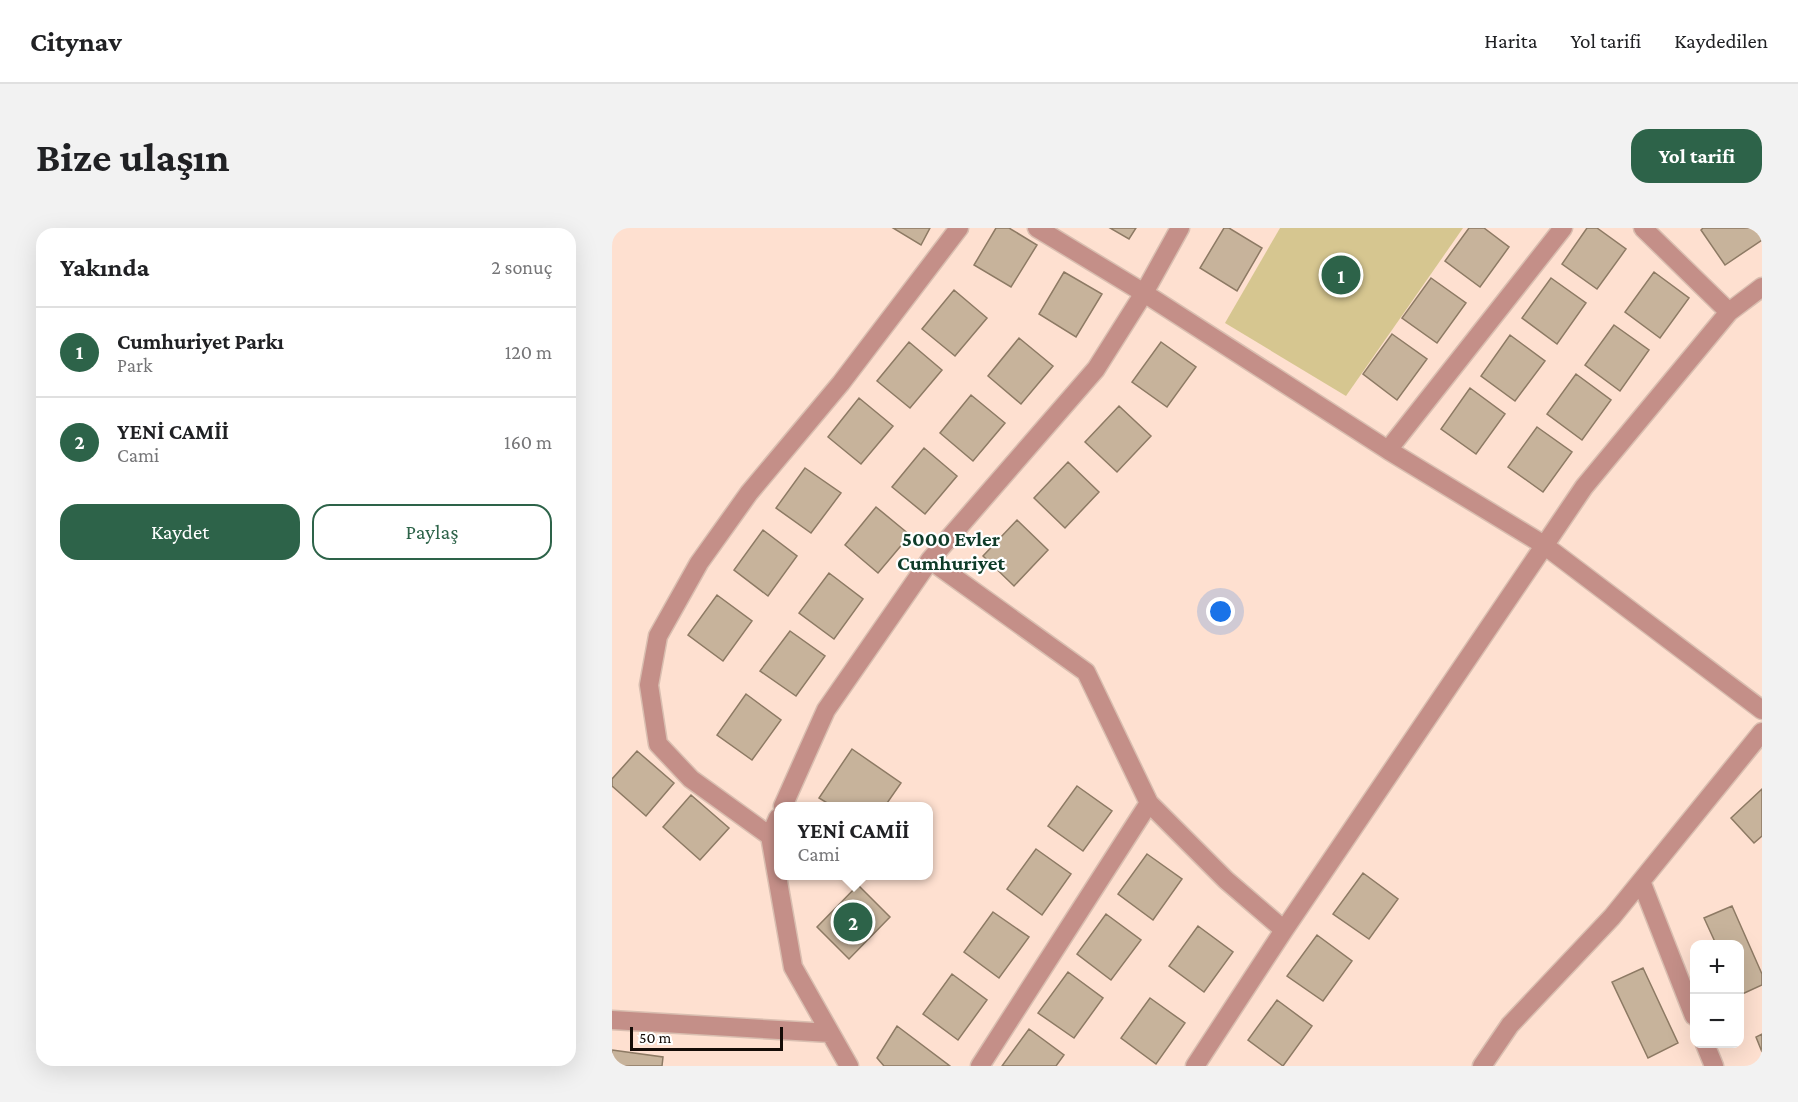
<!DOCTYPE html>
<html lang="tr">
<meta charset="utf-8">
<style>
body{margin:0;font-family:"Crimson Pro",serif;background:#f2f2f2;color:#202124}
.controls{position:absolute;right:18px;bottom:18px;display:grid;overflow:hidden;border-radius:12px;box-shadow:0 6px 24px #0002}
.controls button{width:54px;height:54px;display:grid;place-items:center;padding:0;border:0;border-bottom:2px solid #e0e0e0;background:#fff;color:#202124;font:30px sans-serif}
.scale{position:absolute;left:18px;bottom:15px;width:153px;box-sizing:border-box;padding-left:6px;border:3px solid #150c07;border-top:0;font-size:16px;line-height:21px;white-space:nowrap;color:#150c07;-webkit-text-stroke:4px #fff;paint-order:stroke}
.you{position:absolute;left:609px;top:384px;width:21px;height:21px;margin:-15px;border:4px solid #fff;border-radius:50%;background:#1a73e8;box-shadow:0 0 0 9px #1a73e833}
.badge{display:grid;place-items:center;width:39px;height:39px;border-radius:50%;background:#2d6349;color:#fff;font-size:20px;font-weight:700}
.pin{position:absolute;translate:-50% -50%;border:3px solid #fff;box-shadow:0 2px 6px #0006}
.popup{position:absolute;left:162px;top:574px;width:159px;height:78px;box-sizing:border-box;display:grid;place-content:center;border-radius:12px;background:#fff;filter:drop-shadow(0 2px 4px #0005);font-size:20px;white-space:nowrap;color:#757577}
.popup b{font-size:22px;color:#202124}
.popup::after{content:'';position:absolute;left:50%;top:100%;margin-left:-12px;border:12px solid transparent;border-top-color:#fff}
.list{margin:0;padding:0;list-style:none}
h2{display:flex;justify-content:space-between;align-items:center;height:78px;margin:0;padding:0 24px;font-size:26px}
h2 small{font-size:20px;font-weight:400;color:#757577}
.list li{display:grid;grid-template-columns:39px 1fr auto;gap:18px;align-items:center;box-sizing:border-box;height:90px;padding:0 24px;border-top:2px solid #e0e0e0}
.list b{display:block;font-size:22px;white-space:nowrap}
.list p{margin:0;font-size:20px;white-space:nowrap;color:#757577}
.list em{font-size:20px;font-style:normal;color:#757577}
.actions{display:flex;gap:12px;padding:18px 24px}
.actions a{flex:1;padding:14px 0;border:2px solid #2d6349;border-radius:18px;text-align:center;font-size:21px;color:#2d6349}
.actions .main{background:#2d6349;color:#fff}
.map{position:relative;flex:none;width:1150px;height:838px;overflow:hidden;border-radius:18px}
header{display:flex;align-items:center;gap:36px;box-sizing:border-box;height:84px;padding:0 30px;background:#fff;border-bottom:2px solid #e0e0e0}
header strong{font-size:28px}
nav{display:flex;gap:33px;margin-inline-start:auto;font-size:21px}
.intro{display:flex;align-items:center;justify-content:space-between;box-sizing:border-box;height:144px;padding:0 36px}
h1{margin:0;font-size:42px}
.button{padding:15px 27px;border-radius:18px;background:#2d6349;color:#fff;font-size:21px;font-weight:700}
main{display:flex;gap:36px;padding:0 36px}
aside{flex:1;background:#fff;border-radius:18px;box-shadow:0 6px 24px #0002}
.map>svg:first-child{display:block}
.green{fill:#d6c690}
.building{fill:#c7b39b;stroke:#8d7a64;stroke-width:1.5}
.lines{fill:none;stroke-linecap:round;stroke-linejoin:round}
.street-casing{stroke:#d9beb0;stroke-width:21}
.street{stroke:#c48f88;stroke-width:18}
.labels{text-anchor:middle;stroke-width:4.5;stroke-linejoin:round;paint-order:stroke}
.district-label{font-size:21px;font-weight:bold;fill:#0e3b28;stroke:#fff}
</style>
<header>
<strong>Citynav</strong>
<nav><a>Harita</a><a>Yol tarifi</a><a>Kaydedilen</a></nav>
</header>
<div class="intro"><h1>Bize ulaşın</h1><a class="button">Yol tarifi</a></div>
<main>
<aside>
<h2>Yakında<small>2 sonuç</small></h2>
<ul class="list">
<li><span class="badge">1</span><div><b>Cumhuriyet Parkı</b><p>Park</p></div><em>120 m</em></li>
<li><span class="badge">2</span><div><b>YENİ CAMİİ</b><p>Cami</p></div><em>160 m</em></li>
</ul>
<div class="actions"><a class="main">Kaydet</a><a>Paylaş</a></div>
</aside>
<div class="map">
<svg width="1150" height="838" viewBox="0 0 1150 838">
<rect width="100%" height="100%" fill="#fee0d0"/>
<path class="green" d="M668,0H851L734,168L613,95Z"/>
<path class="building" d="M281,0H318L309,17Z
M384,0H397L425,17L399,59L362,37Z
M498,0H524L517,11Z
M612,0H617L650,20L625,63L588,40Z
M857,0H872L897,19L868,59L833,33Z
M975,0H985L1014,21L985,61L950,36Z
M1091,0H1148L1150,12L1113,37L1089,2Z
M452,44L490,66L464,109L427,86Z
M1042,44L1077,70L1048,110L1013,84Z
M819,50L854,75L825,115L790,90Z
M939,50L974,75L945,116L910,90Z
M342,62L375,90L343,128L310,101Z
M1002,97L1037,122L1008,163L973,137Z
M780,106L815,131L785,172L751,146Z
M898,107L933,133L903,173L869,148Z
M407,110L441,138L409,176L376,148Z
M297,114L330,142L298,180L265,153Z
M549,114L584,139L555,179L520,154Z
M964,146L999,172L970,212L935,186Z
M858,160L893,186L864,226L829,201Z
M359,167L393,195L361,233L328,205Z
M247,170L281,198L249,236L216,209Z
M507,178L539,208L505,244L473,214Z
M925,199L960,224L931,264L896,239Z
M312,220L345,248L313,286L280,259Z
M456,234L487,264L453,300L422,270Z
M193,240L229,265L199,305L164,280Z
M264,279L298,307L266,345L233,317Z
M405,292L436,322L402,358L371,328Z
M151,302L185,328L156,368L122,342Z
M217,345L251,371L222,411L187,385Z
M105,367L140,393L111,433L76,407Z
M178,403L213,428L184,468L148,443Z
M134,466L169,492L140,532L105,507Z
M240,521L289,555L273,578H220L207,570Z
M25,523L62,555L34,588L0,558V551Z
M465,558L500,583L471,623L436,598Z
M1150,561V608L1142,615L1119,590Z
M79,567L117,600L88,632L51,599Z
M424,621L459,646L430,687L395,661Z
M535,626L570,651L541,692L506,666Z
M751,645L786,671L757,711L721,686Z
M246,657L278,689L237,731L205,699Z
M1120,678L1150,746V757L1128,767V716H1104L1092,690Z
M381,684L417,709L387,750L352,724Z
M494,686L529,712L499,752L465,726Z
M586,698L621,724L592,764L557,738Z
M705,707L740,733L711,773L675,748Z
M1031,740L1066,815L1036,830L1000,754Z
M456,744L491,770L462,810L426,785Z
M340,746L375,772L346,812L311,786Z
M538,770L573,795L544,836L509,810Z
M665,772L700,798L671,838L636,812Z
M285,798L338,838H272L265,830Z
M417,801L452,827L444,838H390Z
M1150,806V824L1144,809Z
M0,822L51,829L50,838H0Z"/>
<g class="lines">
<g class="street-casing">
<path id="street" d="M425,0L532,65L776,222L932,317L1150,482
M1031,0L1117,84
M776,222L951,0
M318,332L474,444L537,575L614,652L672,702
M171,578L214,482L318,332L484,141L532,65L568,0
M166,590L158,608L181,739L237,838
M158,608L79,551L46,516L37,457L46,408L87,335L137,265L229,155L347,0
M1029,653L1082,788
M0,792L218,805
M1093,816L1102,838
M368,838L537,575
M583,838L672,702L972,259L1117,84L1150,59
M870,838L898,797L1000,689L1150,504"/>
</g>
<use href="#street" class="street"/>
</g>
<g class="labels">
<g class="district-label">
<text x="339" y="318">5000 Evler<tspan x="339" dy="24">Cumhuriyet</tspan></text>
</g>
</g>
</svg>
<div class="controls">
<button>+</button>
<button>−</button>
</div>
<div class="scale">50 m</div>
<div class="you"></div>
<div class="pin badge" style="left:729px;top:47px">1</div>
<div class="pin badge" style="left:241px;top:694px">2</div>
<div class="popup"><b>YENİ CAMİİ</b>Cami</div>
</div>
</main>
